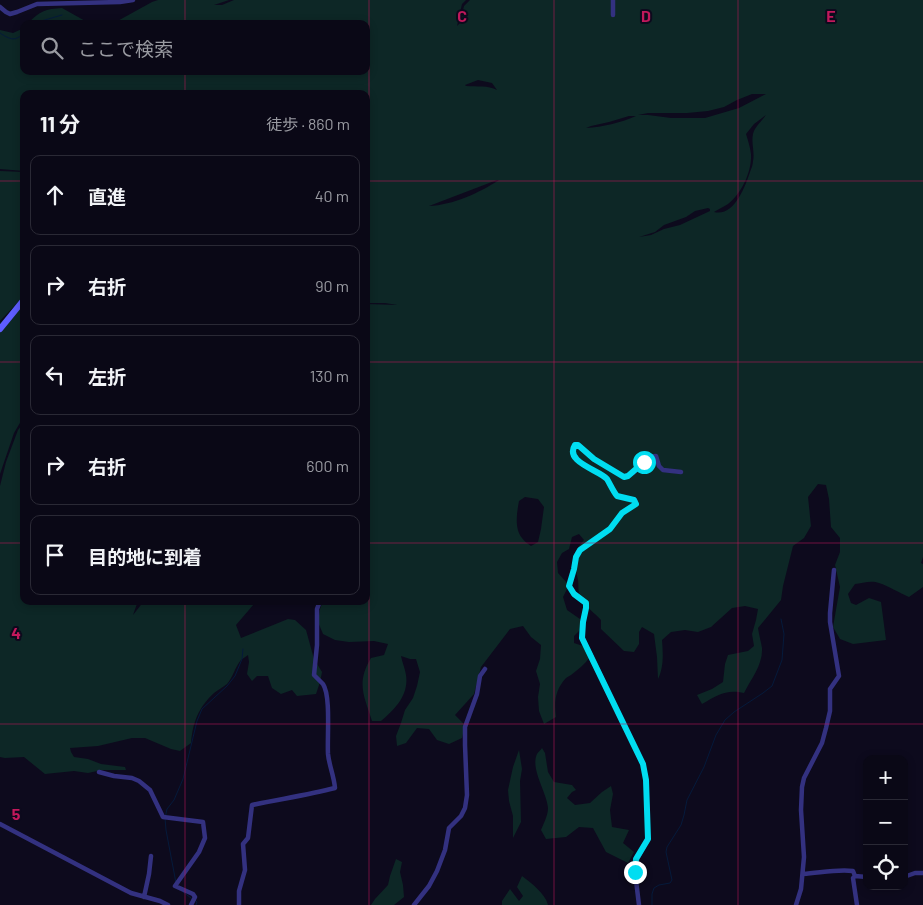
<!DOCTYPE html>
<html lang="ja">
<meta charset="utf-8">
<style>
body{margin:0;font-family:Barlow,"Noto Sans JP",sans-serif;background:#181623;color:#f1f3f6}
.controls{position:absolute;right:15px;bottom:15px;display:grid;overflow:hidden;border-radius:10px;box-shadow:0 2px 8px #0003}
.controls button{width:45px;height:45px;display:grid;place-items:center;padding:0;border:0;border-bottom:1px solid #2a2935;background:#0a0816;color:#f1f3f6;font:25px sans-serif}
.stop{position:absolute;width:15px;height:15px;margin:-11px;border:4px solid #00ddf1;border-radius:50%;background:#fff}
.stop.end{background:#00ddf1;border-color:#fff;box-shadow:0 1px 5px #0008}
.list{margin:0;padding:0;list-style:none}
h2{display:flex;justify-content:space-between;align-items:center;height:65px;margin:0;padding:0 20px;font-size:21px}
h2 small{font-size:16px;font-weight:400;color:#999aa1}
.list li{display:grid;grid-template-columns:32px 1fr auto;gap:15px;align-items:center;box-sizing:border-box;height:80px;margin:0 10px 10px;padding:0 10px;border:1px solid #2a2935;border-radius:10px}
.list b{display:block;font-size:19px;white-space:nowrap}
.list em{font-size:16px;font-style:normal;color:#999aa1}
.icon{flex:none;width:28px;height:28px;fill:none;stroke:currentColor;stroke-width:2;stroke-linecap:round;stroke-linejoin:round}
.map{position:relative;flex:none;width:923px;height:905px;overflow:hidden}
.search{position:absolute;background:#0a0816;box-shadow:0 2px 8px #0003;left:20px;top:20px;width:350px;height:55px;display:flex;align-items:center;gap:12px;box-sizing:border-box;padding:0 18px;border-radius:10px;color:#999aa1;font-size:19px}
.panel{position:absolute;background:#0a0816;box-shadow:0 2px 8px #0003;left:20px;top:90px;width:350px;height:515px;border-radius:10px}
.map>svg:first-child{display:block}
.green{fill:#0d2726;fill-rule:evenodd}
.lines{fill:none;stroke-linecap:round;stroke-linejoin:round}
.stream{stroke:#051a3b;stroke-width:1}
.street{stroke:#333180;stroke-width:4.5}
.secondary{stroke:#5e5dff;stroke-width:6}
.route{stroke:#00ddf1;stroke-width:6}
.grid{fill:none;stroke:#c2185b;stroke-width:1;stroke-opacity:0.55}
.grid-label{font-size:16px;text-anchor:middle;font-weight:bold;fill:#c2185b;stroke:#0d0a1d;stroke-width:4;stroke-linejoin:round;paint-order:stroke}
</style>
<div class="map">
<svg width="923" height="905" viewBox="0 0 923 905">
<rect width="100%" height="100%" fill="#0d0a1d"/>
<path class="green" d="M158,0H229L214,5H222L234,0H466L462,4L457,26L460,23L464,6L470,0H923V557L921,563L923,564V587L909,597C899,593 889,586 879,583C872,580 862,583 855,584L848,594L851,603L856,605L869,598L881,602L886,640L853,644L840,639L833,627L840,587L835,565L840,552V538L831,527L829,499L826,485L818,484L808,497L811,526L804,538L793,546L783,586L781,600L758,628C759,635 761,642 762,648C763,665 751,679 744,693C726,689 718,695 702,704L697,695L712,689L723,682L725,664L728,655L748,651L754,646L752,634L756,620L758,609L745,606L732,608L711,627L698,632L685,630L671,632L662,640C663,653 664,667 658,679L657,657L654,634L642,627L639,632V644L634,652L624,651L601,629V620C595,613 586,608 582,599C577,592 579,588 578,580C574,559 568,559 584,540L579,534L572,537L569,549L562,553L557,562L558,573L569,585L563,597L567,610L580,619L581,629L574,636V643L583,646L593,653C588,660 583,666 576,671C573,674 569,676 566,678C555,690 554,702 556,717L544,724L539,711L538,697L540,684L536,671L540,659L541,645L531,637L523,626L510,629L481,667L474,694L455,715L465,725L462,738L449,744L437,740L429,729L417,728L406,743L397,746L396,736L401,723L405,710L413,698L417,686L420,672L416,659H410L401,656C402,662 405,668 406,675C409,695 395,709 381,721H372C364,696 356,683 371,658L384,655L388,644L374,641L349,642L335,640L323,634L318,622L320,609L323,601H366V304L397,305L385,303H366V94H24V171L0,169V30L13,33L24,28V71H366V24H110L114,23L152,2ZM478,80L492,83L497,90C488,85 477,87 466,86L465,85ZM752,94H766L739,108L705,118H671L648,115H638L648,113H687L708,111L724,107L737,100ZM766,115C762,121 755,126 753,134C751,143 755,153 753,161C753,165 751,169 750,172C745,187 734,217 714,212C718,209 724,207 728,204C742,193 752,171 751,154C750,147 748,140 746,134L754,124ZM629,116H636C620,123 603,127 586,128L591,126L609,122ZM497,180H499C479,193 453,205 429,206ZM708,208L710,209V211L680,225L664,229L651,235L639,237L655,232L664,225L686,217L695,211ZM525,497L538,499L544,507L541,529L538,542L531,546C528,544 524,541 522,538C514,528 517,512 519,501Z
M62,8L87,22L92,24H28C39,11 46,9 62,8Z
M0,171L24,172V416L14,433L0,474V323L4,319L19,301L0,321Z
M24,422V601H138L133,615L144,601H253L254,604L236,625L241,638L288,619L295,620L306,630L314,659L322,672L320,682L316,694L297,696L292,690L281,694L272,688L268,676H257L252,681L247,674L249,662L248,655C246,657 243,658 241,660C235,667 233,677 227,684C223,687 218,690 214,693C198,708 193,722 191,743L180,751L171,749L145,738H132L98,746L70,748L71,752L74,757L88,759L101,764L125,767L126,770H102L88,773L74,771L45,774L24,757L5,758L0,757V486L6,462L18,430Z
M542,748L545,753L548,772L554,782L572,785L576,790L572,792L567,798L575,805L590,803L602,792L611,786L613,794L610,810L612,827L629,830L623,843L634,852L628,863L606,852L593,828L579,827L566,837L546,839L541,830C544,823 548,815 548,808C547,793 530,769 537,754C538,752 541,750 542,748Z
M519,750L522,769L520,781L521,822L513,838V816L509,801L508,790L513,767Z
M396,859L402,862L400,872L403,885L404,897L394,905H371L375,899L388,885L390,876Z
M522,876C531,883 545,893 548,905H502V901L510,889L519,901L523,896L517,887Z"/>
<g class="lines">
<path class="stream" d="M31,24L62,15
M0,33C9,39 16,43 24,32
M176,883L166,830L165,818L167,809L174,800L183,779L197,721L202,709L227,686L235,676L242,659L243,649
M183,892L191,898
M195,900L197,902L196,905
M652,905V894L654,888L659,885L670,883L672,880L666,852L667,847L681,825L684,815L687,800L704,767L716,735L725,720L734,712L763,693L772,686L782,660L784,634L781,619"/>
<path class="street" d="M613,0V15
M0,7L6,12L10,14L17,12L37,4L120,2L133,0
M99,772L114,776L132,778L139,781L150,790L163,817L203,822L205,838L199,852L175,886L193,894L195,897L191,905
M0,824L131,893L160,901L168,905
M803,874C820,873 836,869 853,871L855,876L867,877
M855,876L853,878L857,905
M904,877L915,873H923
M144,897L149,874L151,856
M239,905V891L245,870L243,844L248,838L252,805C280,799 308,795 335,788C334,776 329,765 328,754C327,737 331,696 323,684C320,681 317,678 314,675L317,645V609L320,601
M414,905L429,886L437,871L445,850L449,828L461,816L465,808L467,795L465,745V727L477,694L480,676L485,669
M639,905L635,872L636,861L648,839L646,779L643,764L582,637L583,622L586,608V603L574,593L569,586L574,569L576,557L580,550L610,529L622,513L636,503L635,500L617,496C613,491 610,484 607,479C599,470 564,462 575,445H578L594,459L624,477C638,475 642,456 656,456L659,466L663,470L681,472
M796,905L801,889L804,857L801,810L802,787L804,778L822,743L826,728L830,711V689L839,676L830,622V613L834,570"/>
<path class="secondary" d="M0,329L22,302"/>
</g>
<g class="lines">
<path class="route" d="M635,872L636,859L648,839L646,780L643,764L582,638L583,622L586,608V603L574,594L569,586L574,569L576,557L580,550L610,529L622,513L636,504L634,500L617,496C613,491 610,484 607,479C599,470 564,462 575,445H578L594,459L624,477L628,476L644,462"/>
</g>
<path class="grid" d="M185,0V24M369,0V905M554,0V905M738,0V905M185,71V94M0,181H24M366,181H923M0,362H24M366,362H923M0,543H24M366,543H923M185,601V905M0,724H923"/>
<g class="grid-label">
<text x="462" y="22">C</text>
<text x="646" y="22">D</text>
<text x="831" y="22">E</text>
<text x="16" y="639">4</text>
<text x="16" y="820">5</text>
</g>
</svg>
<div class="controls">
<button>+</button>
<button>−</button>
<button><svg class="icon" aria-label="locate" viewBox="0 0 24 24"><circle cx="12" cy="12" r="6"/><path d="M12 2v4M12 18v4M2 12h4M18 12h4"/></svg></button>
</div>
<div class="stop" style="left:644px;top:462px"></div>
<div class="stop end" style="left:635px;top:872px"></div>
<div class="search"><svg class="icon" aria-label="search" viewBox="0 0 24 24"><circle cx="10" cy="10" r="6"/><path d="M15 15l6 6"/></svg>ここで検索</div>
<section class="panel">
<h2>11 分<small>徒歩 · 860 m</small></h2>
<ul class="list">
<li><svg class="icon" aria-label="ahead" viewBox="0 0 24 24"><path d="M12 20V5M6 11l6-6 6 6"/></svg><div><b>直進</b></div><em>40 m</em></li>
<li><svg class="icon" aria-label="right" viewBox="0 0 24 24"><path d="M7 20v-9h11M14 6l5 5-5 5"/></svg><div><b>右折</b></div><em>90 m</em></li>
<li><svg class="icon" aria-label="left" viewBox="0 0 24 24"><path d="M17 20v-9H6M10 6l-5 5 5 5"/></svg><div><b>左折</b></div><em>130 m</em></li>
<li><svg class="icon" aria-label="right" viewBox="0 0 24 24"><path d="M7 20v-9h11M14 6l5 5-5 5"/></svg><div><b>右折</b></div><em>600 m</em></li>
<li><svg class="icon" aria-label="arrive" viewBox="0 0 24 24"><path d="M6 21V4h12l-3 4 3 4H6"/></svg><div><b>目的地に到着</b></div></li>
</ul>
</section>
</div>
